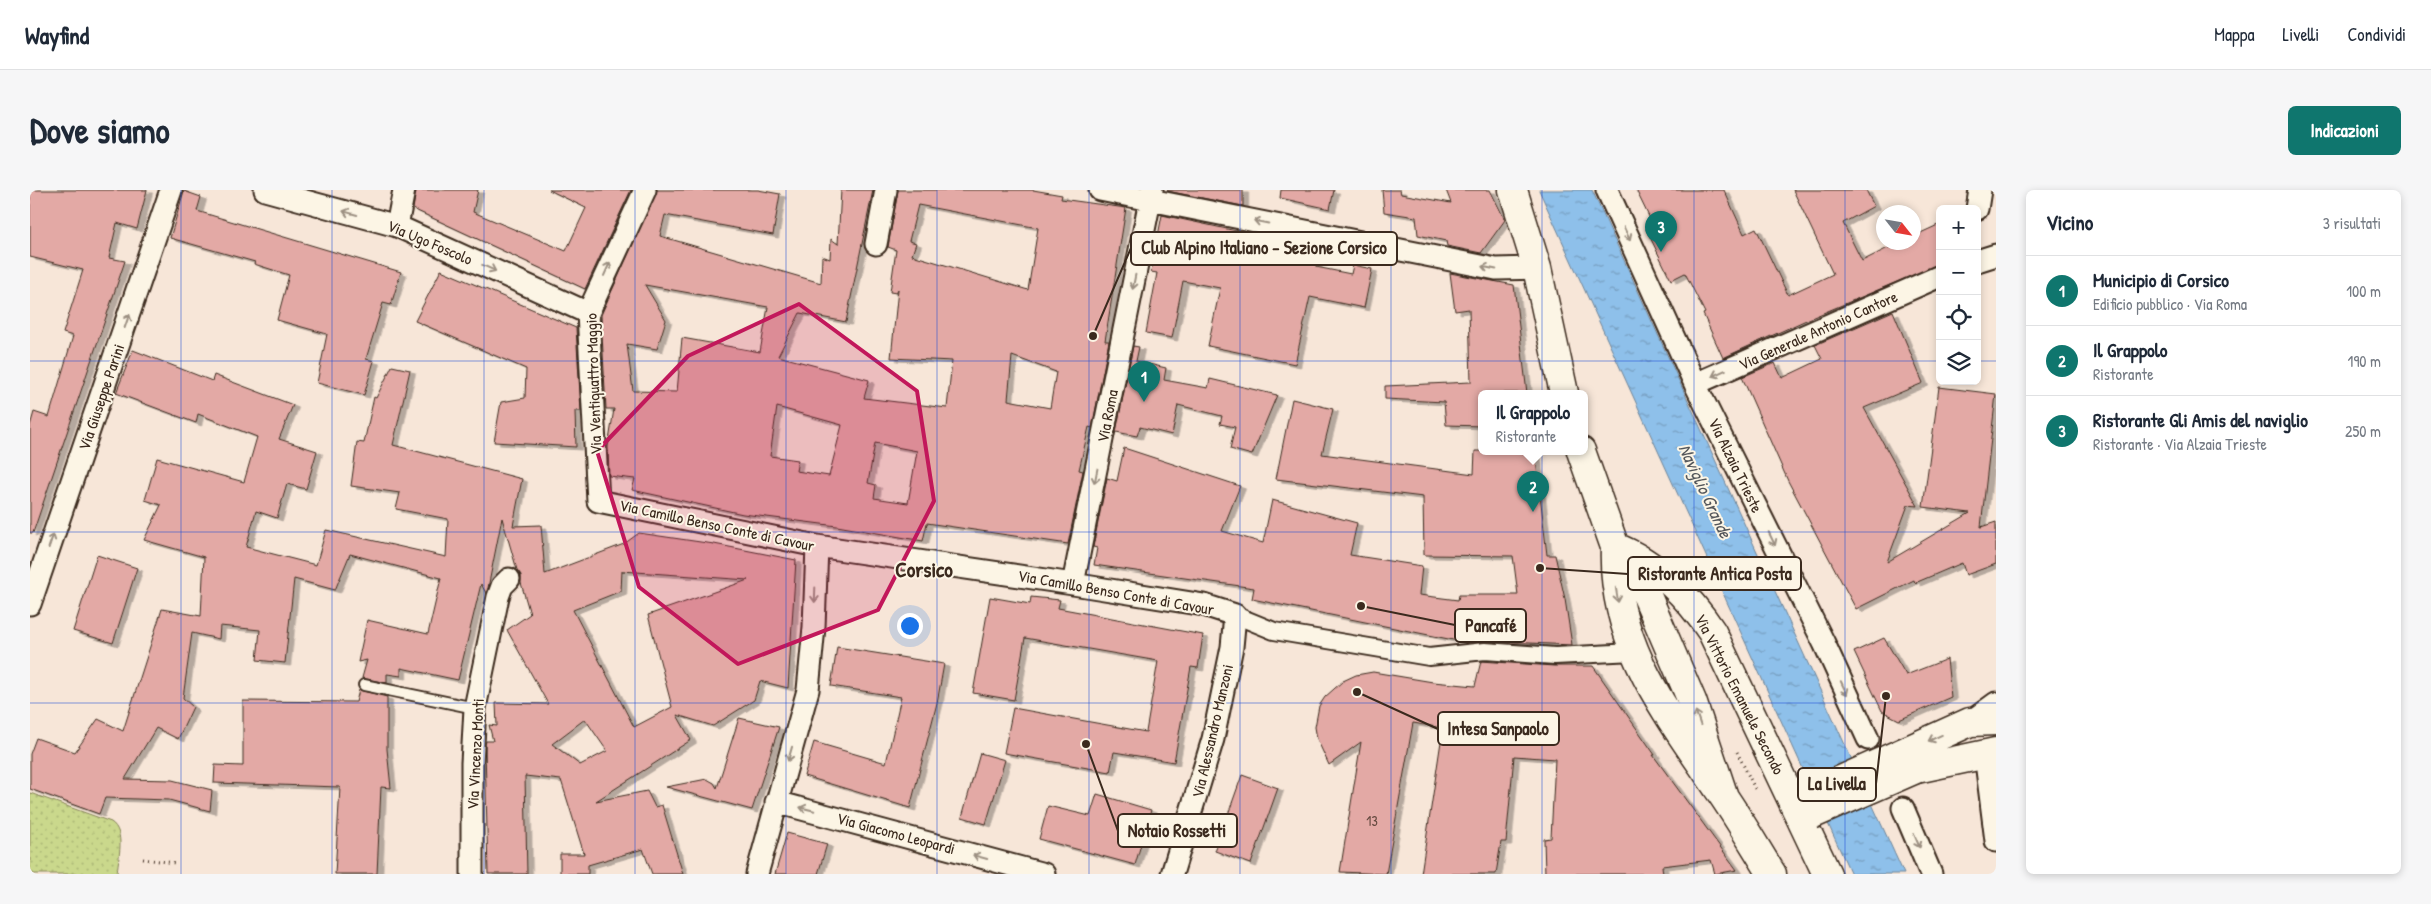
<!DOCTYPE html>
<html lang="it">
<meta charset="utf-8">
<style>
body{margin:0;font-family:"Patrick Hand",sans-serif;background:#f6f6f7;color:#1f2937}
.controls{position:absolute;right:15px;top:15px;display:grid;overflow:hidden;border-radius:8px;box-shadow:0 2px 8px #0003}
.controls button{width:45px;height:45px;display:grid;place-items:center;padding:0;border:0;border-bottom:1px solid #e0e1e3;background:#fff;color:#1f2937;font:25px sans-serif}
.compass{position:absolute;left:1846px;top:15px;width:45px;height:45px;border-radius:50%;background:#fff;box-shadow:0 2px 8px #0003;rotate:121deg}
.you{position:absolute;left:879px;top:435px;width:18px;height:18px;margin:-12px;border:4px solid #fff;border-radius:50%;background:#1a73e8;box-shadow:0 0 0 8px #1a73e833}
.badge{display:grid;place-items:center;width:32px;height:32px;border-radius:50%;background:#0f766e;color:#fff;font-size:16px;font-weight:700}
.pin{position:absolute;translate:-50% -41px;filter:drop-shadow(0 1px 2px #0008)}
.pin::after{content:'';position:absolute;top:26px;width:18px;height:15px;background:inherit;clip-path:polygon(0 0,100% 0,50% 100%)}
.popup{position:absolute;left:1448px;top:200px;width:110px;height:65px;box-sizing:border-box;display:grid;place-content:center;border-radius:8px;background:#fff;filter:drop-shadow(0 1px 4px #0005);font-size:16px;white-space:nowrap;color:#747a83}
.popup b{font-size:19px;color:#1f2937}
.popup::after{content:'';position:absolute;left:50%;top:100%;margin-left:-10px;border:10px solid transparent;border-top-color:#fff}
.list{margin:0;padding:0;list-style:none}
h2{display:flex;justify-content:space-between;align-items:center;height:65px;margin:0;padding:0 20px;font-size:21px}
h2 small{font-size:16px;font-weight:400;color:#747a83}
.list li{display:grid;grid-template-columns:32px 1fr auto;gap:15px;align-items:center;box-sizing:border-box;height:70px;padding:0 20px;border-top:1px solid #e0e1e3}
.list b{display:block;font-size:19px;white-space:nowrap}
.list p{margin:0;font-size:16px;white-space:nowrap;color:#747a83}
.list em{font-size:16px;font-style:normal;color:#747a83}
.icon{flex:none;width:28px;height:28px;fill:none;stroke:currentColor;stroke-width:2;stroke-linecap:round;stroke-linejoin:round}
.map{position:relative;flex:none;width:1966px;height:684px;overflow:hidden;border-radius:8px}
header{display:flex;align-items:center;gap:30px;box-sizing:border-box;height:70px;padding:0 25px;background:#fff;border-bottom:1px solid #e0e1e3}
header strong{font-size:24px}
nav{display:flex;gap:28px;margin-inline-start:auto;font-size:18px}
.intro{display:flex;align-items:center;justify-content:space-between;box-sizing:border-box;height:120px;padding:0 30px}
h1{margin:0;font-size:35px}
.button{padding:12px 22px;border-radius:8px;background:#0f766e;color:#fff;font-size:18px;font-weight:700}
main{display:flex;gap:30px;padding:0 30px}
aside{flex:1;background:#fff;border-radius:8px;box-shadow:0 2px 8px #0003}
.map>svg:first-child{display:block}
.park{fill:url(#park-dots);stroke:#828155}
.water{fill:url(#water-ripples);stroke:#6d8498}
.building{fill:#e3a9a5;stroke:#3b2a1e;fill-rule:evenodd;filter:url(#shadow)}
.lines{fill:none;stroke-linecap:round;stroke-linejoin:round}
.service-casing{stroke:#3b2a1e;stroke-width:14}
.pedestrian-casing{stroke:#3b2a1e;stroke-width:20}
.minor-casing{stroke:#3b2a1e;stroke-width:25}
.secondary-casing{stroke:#3b2a1e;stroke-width:31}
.path{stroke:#3b2a1e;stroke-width:3;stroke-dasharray:1 4;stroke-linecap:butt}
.service{stroke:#fcf5e5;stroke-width:10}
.pedestrian{stroke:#fcf5e5;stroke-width:16}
.minor{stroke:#fcf5e5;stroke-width:21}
.secondary{stroke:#fcf5e5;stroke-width:28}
.secondary-bridge-casing{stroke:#3b2a1e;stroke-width:31;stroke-linecap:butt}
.secondary-bridge{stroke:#fcf5e5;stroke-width:28}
.oneway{stroke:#9c9082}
.marked{fill:#c2185b;fill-opacity:0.2;stroke:#c2185b;stroke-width:4;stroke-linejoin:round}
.grid{fill:none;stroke:#1d4ed8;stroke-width:1;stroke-opacity:0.55}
.labels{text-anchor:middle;stroke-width:4;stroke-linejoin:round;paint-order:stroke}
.number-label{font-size:14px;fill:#654a40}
.street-label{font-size:16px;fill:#3b2a1e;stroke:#fcf5e5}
.water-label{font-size:18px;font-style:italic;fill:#54575b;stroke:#fcf5e5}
.district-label{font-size:21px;font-weight:bold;fill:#3b2a1e;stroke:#fcf5e5}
.leader{fill:none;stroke:#3b2a1e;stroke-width:2}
.callout-dot{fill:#3b2a1e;stroke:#fcf5e5;stroke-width:2}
.callout{fill:#fcf5e5;stroke:#3b2a1e;stroke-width:2}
.callout-label{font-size:18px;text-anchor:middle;font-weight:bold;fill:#3b2a1e}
</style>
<header>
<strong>Wayfind</strong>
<nav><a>Mappa</a><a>Livelli</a><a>Condividi</a></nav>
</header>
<div class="intro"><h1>Dove siamo</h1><a class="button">Indicazioni</a></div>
<main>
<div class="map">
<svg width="1966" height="684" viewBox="0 0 1966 684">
<defs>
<pattern id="park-dots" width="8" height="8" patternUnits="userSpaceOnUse" patternTransform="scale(1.25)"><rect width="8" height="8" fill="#cad88c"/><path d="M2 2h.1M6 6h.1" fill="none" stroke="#aeba78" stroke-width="1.8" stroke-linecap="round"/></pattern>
<pattern id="water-ripples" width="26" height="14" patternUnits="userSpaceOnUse" patternTransform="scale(1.25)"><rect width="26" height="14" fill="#8ec0ea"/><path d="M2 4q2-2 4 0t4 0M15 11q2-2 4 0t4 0" fill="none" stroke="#759cbd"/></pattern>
<filter id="shadow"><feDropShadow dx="5.5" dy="3" stdDeviation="0" flood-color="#0004"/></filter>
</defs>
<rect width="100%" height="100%" fill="#f7e6d8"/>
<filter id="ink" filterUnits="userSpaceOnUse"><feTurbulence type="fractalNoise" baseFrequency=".02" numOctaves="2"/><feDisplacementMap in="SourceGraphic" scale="10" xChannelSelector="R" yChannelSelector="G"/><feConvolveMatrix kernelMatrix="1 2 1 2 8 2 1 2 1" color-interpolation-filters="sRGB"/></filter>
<g filter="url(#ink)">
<path class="park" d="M0,603L81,632C96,642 88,668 87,684H0Z"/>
<path class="water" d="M1509,0H1562L1874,684H1821Z"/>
<path class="building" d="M0,0H117L107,39L87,33L79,68L95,71L3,343H0V236L4,222L19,227L43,146L33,143L53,80L0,67Z
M386,0H448L443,22L536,61L556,18L519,0H601L555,99L383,19Z
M627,0H728L750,4L743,45L635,25L630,46L791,93L792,66L800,69L801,49L808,54L811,0H843L816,132L770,123L748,166L839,190L834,208L917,218L922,171L861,168L868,99L866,103L860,102L866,60L858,57L868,0H1003L1032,5L1031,9L1096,18L1075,151H1079L1062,238L1059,237L1049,280L1053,281L1038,354L897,333L893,351L807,336L713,324L602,300L605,289L579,286L578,257L584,219H576L571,125ZM888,15L1008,38L998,100L882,65L886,53L879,51ZM615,95L738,117L730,162L652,148L647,202L603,201L597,154L627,159L636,130ZM982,166L1026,182L1020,218L978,210ZM747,217L812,235L799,286L766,281L768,270L740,266ZM845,253L887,261L878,313L844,308L846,295L838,293Z
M1137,0H1213V16L1137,1Z
M1251,0H1304L1300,19L1250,8Z
M1352,0H1370L1371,4L1421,13L1416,0H1460L1475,30L1451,63L1417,56L1416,51L1388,45L1386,27L1354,22Z
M1606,0H1694L1714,44L1726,38L1758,105L1803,84L1763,0H1836L1844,16L1813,33L1832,71L1870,52H1884V46L1910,34V74L1774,131L1693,168L1673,124L1675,123L1655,83L1641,90L1616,39L1623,35Z
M154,1L171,7L167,21L371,82L361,115L353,113L336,169L344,171L334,205L287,193L297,144L247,130L259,85L224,74L225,72L140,48Z
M1132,25L1290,59L1286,77L1321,84L1323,75L1342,79L1334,118L1280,107L1265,174L1178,156L1190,98L1153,91L1142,148L1116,143L1127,83L1121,82Z
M411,80L546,138L551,221H545L546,257L464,252L471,212L495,208L496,179L385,131Z
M1420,83L1484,95L1497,203H1452V236L1416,235L1414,212L1355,209V196L1441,192L1439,119L1425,121Z
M1863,121L1893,193L1834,218L1888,316L1878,315L1857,372L1940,323L1893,317L1909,197L1966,204L1951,337L1966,332V374L1936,385L1932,373L1885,393L1884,390L1826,419L1758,291L1712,187L1745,173L1752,188L1792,169L1785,155Z
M1103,156L1109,157L1106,171L1136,178L1134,190L1178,198L1180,189L1247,205L1222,265L1200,259L1205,237L1190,234L1192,226L1148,215L1142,245L1110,237L1107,246L1086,242Z
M103,160L182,191L184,185L263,215L249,249L287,261L276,299L257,294L247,328L226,321L216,357L286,375L296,340L416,367L418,329L366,319L370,303L321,296L327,252L334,253L344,207L346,208L362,176L380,180L363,255L492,289L483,336L511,335L515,384L594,354L609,343L684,354L766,370L758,498L730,491L724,510L683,536L647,525L661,550L566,611L617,601L625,617L632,615L653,684H622L613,659L558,675V684H530V664H554L531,590L495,586L497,684H458L455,555L456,551H463L459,535L467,536L466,513L518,514L477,440L500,424L491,393V385L487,380L472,328L458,398L456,403L451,394L428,490L371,478V486L357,484V493L332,488L337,470L328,472L337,430L398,444L411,388L320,364L305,400L264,389L255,473L227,470L230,440L190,436L189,449L162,443L153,508L163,517L148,549L126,538L95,589L142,590L182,600L180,621L139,610L75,608L69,624L0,599V564L6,548L45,562L68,529L93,541L132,419L171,426L174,367L114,350L131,315L115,310L127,268L214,292L227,247L168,224L166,233L86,203ZM592,381L718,390L618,425L642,517L604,537L543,420L591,401ZM555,529L577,561L550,575L522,554Z
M1262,209L1303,219L1292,264L1444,284L1445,261H1505L1517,365H1525L1535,409L1542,455L1456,451L1438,453L1222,409L1224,398L1064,375L1067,358L1063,357L1077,288L1087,291L1094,258L1210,296L1192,341L1233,353L1242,310L1327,333L1320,365L1392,376L1389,405L1428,410L1429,405H1488L1483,366L1394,365L1393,307L1246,289Z
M67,365L107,378L83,453L43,441Z
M960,407L1000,414L1001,407L1030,410L1028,418L1173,445L1168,478L1161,477L1144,572L1084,562L1080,582L974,563L983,518L1116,542L1128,471L995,448L984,510L943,503Z
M1854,448L1876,485L1917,469L1921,507L1869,530L1852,521L1824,462Z
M807,457L914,474L907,513L880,618L774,586L784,552L856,573L871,507L801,496Z
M1451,471L1524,476H1563L1625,565H1623L1707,680L1685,684L1681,670L1632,676L1633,684H1515L1514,649L1521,648L1525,569L1484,566L1476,652H1471L1466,684H1391L1413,538L1383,533L1356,684L1310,682L1331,552L1299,575L1287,549L1285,537L1289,516L1295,507L1313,491L1326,485L1343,482L1403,492L1445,496Z
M329,500L357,507V559L361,598L351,597L347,684H305L310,597L184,593L185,575L213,576V511L326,512Z
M709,528L749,537L722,620L636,597L677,589L684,593L687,598Z
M950,563L975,570L956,634L932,627Z
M1212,585L1248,598L1221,674L1185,661Z
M1067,604L1121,620L1105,675L1009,649L1018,616L1060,626Z
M757,643L797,654L788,684H745Z"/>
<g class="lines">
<g class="service-casing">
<path id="service" d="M334,495L445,518"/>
</g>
<g class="pedestrian-casing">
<path id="pedestrian" d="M1205,425L1244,441L1399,467L1455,461L1525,466L1604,462"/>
</g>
<g class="minor-casing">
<path id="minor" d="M235,0L367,36L558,123
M615,0L558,123L568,311L787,356L1043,394L1174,415L1205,425L1202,457L1183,549L1142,684
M1070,0L1466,79L1507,78
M1577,0L1665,194L1794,453L1838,549
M1947,19L1950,0
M367,36L374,0
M846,54L856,0
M1947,71L1966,65
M1665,194L1910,86
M1043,394L1122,0
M0,414L141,0
M1940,532L1966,513
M1955,564L1966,651
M746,612L1014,684
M1873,618L1901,684
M442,684V573L445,518L468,407L472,396L479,389
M727,684L778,500L784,437L787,356"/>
</g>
<g class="secondary-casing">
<path id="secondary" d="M1483,0L1507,78L1534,203
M1551,261L1585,357L1611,392L1662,511L1694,607
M1585,357C1625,372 1659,407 1682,442L1797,684
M1585,357C1581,452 1636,522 1687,597C1707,625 1724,655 1742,684
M1878,560L1940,532L1966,531
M1886,579L1966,562"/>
</g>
<path class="path" d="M1707,562L1725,599L1728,598
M113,669L145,673"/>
<use href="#service" class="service"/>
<use href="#pedestrian" class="pedestrian"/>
<use href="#minor" class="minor"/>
<use href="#secondary" class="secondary"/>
<g class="secondary-bridge-casing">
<path id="secondary-bridge" d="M1773,607L1878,560
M1781,625L1886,579"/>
</g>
<use href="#secondary-bridge" class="secondary-bridge"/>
</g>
<defs><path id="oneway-shaft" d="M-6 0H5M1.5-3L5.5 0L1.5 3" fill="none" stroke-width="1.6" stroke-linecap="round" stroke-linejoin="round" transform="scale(1.25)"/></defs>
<g class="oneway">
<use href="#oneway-shaft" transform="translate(320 23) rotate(-165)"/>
<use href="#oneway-shaft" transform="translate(1231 32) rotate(-169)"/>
<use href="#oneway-shaft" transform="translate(1597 44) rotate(65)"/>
<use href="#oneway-shaft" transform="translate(459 78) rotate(25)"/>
<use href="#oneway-shaft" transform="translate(1459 78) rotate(-169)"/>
<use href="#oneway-shaft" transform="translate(577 79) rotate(-66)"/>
<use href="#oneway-shaft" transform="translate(1104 92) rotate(101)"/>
<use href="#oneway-shaft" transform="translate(97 131) rotate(-71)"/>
<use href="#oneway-shaft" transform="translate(1689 183) rotate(156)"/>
<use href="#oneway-shaft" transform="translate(1066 286) rotate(101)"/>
<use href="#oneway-shaft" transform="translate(1742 349) rotate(64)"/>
<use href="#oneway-shaft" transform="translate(21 351) rotate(-71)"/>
<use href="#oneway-shaft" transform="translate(785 405) rotate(92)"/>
<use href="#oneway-shaft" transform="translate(1587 405) rotate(81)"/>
<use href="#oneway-shaft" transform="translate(1814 498) rotate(65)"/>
<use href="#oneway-shaft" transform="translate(1668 528) rotate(-109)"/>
<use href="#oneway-shaft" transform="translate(1905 548) rotate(156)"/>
<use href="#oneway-shaft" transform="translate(760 564) rotate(106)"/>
<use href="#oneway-shaft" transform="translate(777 619) rotate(-166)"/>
<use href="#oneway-shaft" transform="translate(1887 651) rotate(67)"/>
<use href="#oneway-shaft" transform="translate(950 667) rotate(-165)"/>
</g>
</g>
<path class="marked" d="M769,114L887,201L904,311L848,420L708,474L609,397L567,261L658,166Z"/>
<path class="grid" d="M151,0V684M302,0V684M454,0V684M605,0V684M756,0V684M907,0V684M1059,0V684M1210,0V684M1361,0V684M1512,0V684M1664,0V684M1815,0V684M0,171H1910M1947,171H1966M0,342H1966M0,513H1966"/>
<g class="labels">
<g class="number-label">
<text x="1342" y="636">13</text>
</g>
<g class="street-label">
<text transform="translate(400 52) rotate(23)" y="6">Via Ugo Foscolo</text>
<text transform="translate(1788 140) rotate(-24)" y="6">Via Generale Antonio Cantore</text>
<text transform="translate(563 194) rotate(-92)" y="6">Via Ventiquattro Maggio</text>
<text transform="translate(71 207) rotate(-71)" y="6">Via Giuseppe Parini</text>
<text transform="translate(1077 226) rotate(-79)" y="6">Via Roma</text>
<text transform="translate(1706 275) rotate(64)" y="6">Via Alzaia Trieste</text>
<text transform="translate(687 335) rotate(12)" y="6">Via Camillo Benso Conte di Cavour</text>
<text transform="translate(1086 402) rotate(10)" y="6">Via Camillo Benso Conte di Cavour</text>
<text transform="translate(1710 504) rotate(63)" y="6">Via Vittorio Emanuele Secondo</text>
<text transform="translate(1182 541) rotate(-77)" y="6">Via Alessandro Manzoni</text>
<text transform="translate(445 564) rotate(-87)" y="6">Via Vincenzo Monti</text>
<text transform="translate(866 643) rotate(15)" y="6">Via Giacomo Leopardi</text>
</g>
<g class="water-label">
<text transform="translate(1675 301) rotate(65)" y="6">Naviglio Grande</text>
</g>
<g class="district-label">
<text x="894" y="387">Corsico</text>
</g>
</g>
<path class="leader" d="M1063 146L1101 58M1510 378L1598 384M1331 416L1425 435M1327 502L1408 539M1856 506L1846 594M1056 554L1088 641"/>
<g class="callout-dot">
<circle cx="1063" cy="146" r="5"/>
<circle cx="1510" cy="378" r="5"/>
<circle cx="1331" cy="416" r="5"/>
<circle cx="1327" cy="502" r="5"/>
<circle cx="1856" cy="506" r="5"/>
<circle cx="1056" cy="554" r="5"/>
</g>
<g class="callout">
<rect x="1101" y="42" width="266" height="33" rx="5"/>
<rect x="1598" y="367" width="173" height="33" rx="5"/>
<rect x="1425" y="419" width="71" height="33" rx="5"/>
<rect x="1408" y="522" width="121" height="33" rx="5"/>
<rect x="1768" y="578" width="78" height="33" rx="5"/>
<rect x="1088" y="624" width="119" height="33" rx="5"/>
</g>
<g class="callout-label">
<text x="1234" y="64">Club Alpino Italiano - Sezione Corsico</text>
<text x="1685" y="390">Ristorante Antica Posta</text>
<text x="1461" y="442">Pancafé</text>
<text x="1468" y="545">Intesa Sanpaolo</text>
<text x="1807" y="600">La Livella</text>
<text x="1147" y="647">Notaio Rossetti</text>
</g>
</svg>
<div class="controls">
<button>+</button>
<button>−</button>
<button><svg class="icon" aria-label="locate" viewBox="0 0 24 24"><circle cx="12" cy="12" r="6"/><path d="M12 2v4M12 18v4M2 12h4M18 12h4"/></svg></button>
<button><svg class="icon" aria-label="layers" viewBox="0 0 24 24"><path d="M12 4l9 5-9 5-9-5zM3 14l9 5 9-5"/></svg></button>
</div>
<svg class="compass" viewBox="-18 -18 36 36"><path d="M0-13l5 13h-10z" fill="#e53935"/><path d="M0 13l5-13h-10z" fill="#747a83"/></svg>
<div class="you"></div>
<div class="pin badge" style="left:1114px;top:212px">1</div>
<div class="pin badge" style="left:1503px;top:322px">2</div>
<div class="popup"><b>Il Grappolo</b>Ristorante</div>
<div class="pin badge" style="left:1631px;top:62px">3</div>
</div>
<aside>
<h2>Vicino<small>3 risultati</small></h2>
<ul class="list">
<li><span class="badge">1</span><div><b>Municipio di Corsico</b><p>Edificio pubblico · Via Roma</p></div><em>100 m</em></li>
<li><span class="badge">2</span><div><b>Il Grappolo</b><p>Ristorante</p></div><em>190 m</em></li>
<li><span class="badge">3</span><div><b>Ristorante Gli Amis del naviglio</b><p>Ristorante · Via Alzaia Trieste</p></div><em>250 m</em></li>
</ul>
</aside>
</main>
